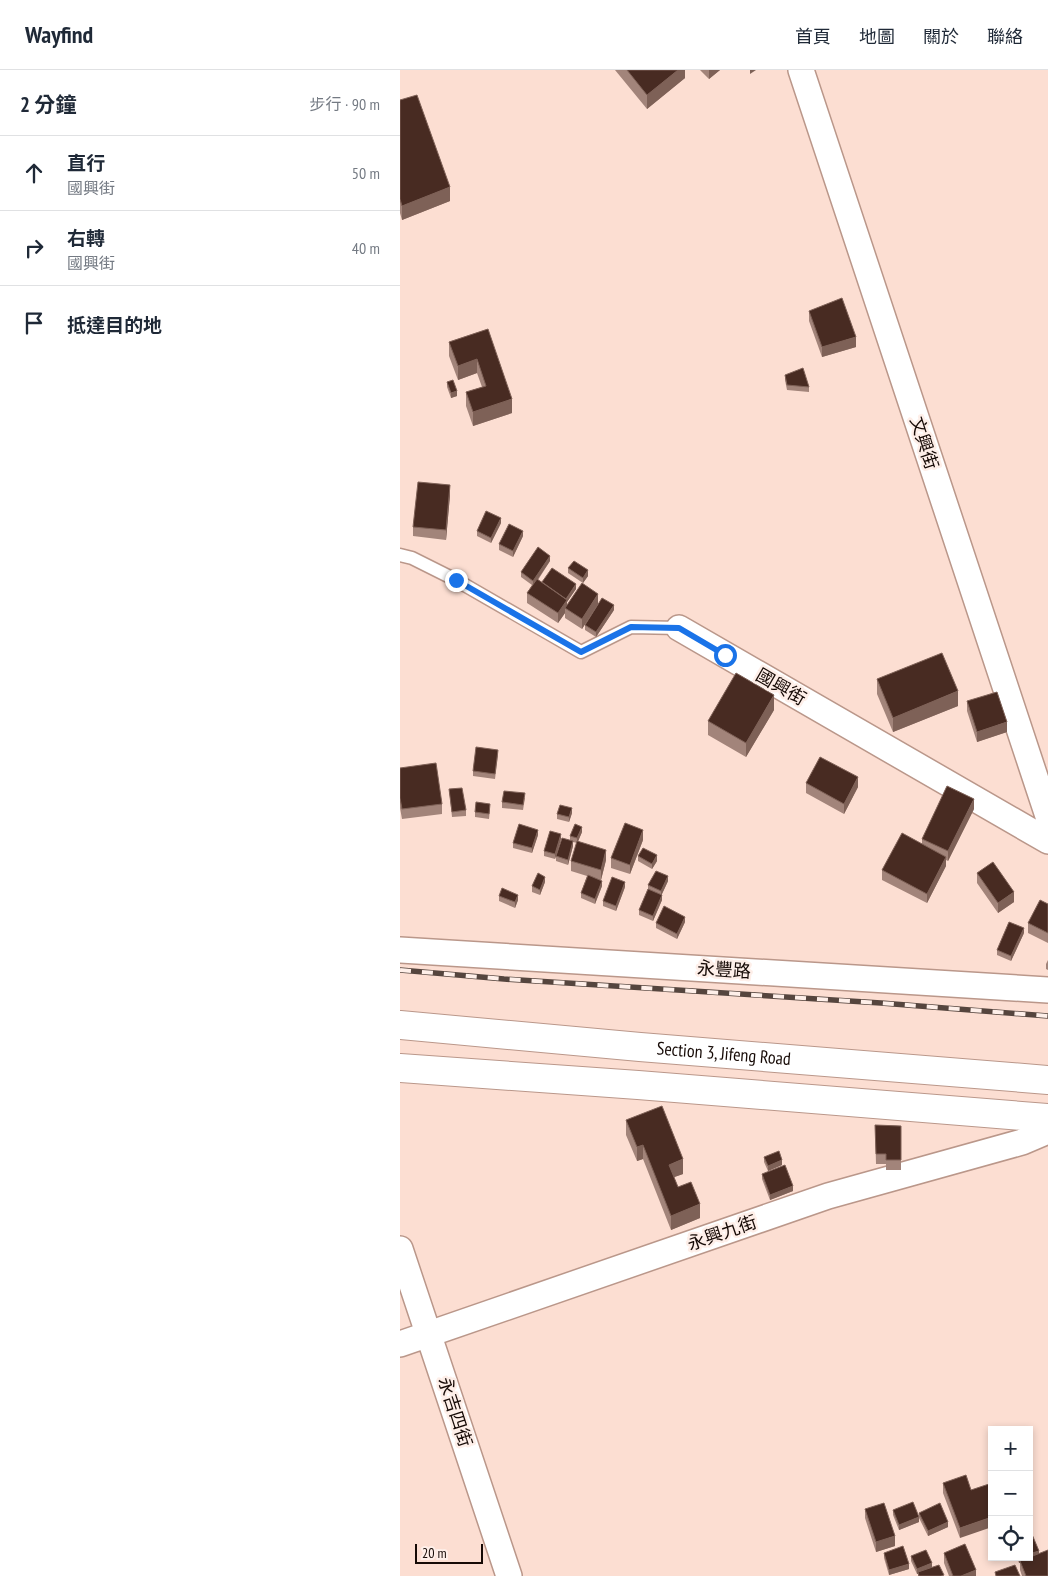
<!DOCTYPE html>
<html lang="zh-TW">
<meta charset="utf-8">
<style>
body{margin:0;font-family:"PT Sans Narrow","Noto Sans TC",sans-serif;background:#f6f6f7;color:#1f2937}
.controls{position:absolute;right:15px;bottom:15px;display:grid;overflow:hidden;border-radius:0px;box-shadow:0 2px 8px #0003}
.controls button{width:45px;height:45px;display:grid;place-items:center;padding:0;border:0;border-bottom:1px solid #e0e1e3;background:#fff;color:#1f2937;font:25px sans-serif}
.scale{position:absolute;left:15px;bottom:12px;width:68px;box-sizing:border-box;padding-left:5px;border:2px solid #160a06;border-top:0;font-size:14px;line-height:18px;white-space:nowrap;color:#160a06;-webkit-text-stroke:4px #feefe9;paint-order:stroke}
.stop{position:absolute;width:15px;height:15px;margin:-11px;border:4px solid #1a73e8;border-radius:50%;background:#fff}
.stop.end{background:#1a73e8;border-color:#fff;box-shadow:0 1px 5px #0008}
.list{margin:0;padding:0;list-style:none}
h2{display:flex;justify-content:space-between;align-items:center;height:65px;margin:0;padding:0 20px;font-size:21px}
h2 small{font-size:16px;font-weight:400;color:#747a83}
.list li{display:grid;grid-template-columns:32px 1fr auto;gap:15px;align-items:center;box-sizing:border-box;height:75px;padding:0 20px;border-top:1px solid #e0e1e3}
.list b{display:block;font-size:19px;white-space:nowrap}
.list p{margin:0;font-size:16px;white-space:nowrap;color:#747a83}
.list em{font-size:16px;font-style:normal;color:#747a83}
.icon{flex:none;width:28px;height:28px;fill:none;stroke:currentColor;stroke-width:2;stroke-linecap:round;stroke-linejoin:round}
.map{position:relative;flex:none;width:648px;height:1506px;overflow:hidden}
header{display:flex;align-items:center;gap:30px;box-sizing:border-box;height:70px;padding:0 25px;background:#fff;border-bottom:1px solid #e0e1e3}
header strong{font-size:24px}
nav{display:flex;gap:28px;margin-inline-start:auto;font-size:18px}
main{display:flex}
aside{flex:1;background:#fff}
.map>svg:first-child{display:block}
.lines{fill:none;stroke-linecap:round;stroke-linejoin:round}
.lane-casing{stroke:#ba978a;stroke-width:15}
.street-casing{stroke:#ba978a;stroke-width:28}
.primary-casing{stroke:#ba978a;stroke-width:30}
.lane{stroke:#fff;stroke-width:12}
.street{stroke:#fff;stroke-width:25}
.primary{stroke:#fff;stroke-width:28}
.rail-casing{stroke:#55453e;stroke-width:5.5}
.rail{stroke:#feefe9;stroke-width:4;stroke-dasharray:11;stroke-linecap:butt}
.wall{fill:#a2847a}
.shaded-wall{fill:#7e6157}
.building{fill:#482b22;stroke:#7e6157}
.route{stroke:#1a73e8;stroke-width:6}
.labels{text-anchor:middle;stroke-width:5;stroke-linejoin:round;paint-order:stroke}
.street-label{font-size:18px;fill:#160a06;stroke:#feefe9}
</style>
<header>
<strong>Wayfind</strong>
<nav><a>首頁</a><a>地圖</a><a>關於</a><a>聯絡</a></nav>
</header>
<main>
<aside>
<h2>2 分鐘<small>步行 · 90 m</small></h2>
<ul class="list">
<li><svg class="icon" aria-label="ahead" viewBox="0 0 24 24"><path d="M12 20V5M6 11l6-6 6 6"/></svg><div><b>直行</b><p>國興街</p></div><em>50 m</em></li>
<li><svg class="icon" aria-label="right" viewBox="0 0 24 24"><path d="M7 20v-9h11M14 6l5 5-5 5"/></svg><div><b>右轉</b><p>國興街</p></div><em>40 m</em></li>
<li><svg class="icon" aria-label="arrive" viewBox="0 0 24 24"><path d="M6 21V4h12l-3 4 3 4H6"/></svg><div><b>抵達目的地</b></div></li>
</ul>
</aside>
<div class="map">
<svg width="648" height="1506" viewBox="0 0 648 1506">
<rect width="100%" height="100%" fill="#fcded2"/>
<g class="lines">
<g class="lane-casing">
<path id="lane" d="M0,485L12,488L56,510L181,582L231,557L279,558"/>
</g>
<g class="street-casing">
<path id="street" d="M401,0L648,746
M279,558L648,771
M0,880L648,920
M0,1179L109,1506
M0,1274L428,1126L622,1072L648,1061"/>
</g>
<g class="primary-casing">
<g id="primary">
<path id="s1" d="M0,955L240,977L648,1010"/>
<path d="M0,998L238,1015L648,1048"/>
</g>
</g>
<use href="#lane" class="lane"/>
<use href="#street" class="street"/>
<use href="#primary" class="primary"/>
<g class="rail-casing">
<path id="rail" d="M0,900L104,909L481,933L648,946"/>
</g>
<use href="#rail" class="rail"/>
</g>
<path class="wall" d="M215,0H285V8L247,39Z
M300,0H320L309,9Z
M0,30L50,131L2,150L0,143Z
M409,241L456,277L422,287L409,251Z
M88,259L112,343L73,356L66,336V322L82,317L77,303L58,310L49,286V272Z
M385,305L409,317V322L387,320L385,310Z
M47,312L57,326L51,328L47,317Z
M50,425L46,470L13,466V457Z
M101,453L91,473L77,466V461Z
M123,466L113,487L99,480V474Z
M150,491L138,510L142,512L176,519L167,532V535L198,534L182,559L165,548V543L158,553L127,533V523L132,515L121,507V502Z
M168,498L188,506L183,513L168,503Z
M214,540L196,567L185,560V555Z
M477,609L558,636L493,662L477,624Z
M567,631L607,662L577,672L567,641Z
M374,640L346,687L308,665V651Z
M98,685L95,709L73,706V701Z
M0,698L42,734V744L2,749L0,738Z
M406,713L458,717L444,744L406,723Z
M49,719L66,740V746L52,747Z
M125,728L123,740L102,738V732Z
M90,739L89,749L75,747V742Z
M574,739L548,791L546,790V796L527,833L482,810V800L522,774V769Z
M172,743L169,752L157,749V744Z
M182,762L178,771L206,790L201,810L202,816L195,834L181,828V823L187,806L171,801V791L177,773L173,772V776L168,795L156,791V786L170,770V766Z
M138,765L132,783L113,778V773Z
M161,769L155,789L144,786V781Z
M243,770L230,804L211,798V788Z
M238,786L257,791L252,799L238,791Z
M577,803L614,832L598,843L577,813Z
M268,811L262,824V830L253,851L239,845V840L248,819V815Z
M145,812L140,825L132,822V816Z
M225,817L216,841L203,836V831Z
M99,826L118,830L115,838L99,831Z
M648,834V873L628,863V853Z
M285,852L277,869L256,858V853Z
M624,863L611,891L597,885V880Z
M648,890V900L646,899V894Z
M226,1050L283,1104L274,1107L278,1117L300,1148L271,1160L243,1089L237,1091L226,1065Z
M475,1055L501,1056V1100H486V1094H476Z
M364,1087L382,1095L368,1101L364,1092Z
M362,1104L393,1121L370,1130L362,1109Z
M543,1413L571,1420L560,1468L543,1423Z
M465,1439L495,1476L476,1482L465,1448Z
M493,1440L519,1452L499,1460L493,1445Z
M519,1443L548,1457L528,1466L519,1448Z
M484,1483L509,1499L489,1505L484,1488Z
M544,1483L576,1506H549L544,1493Z
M639,1484L648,1506H622L620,1500V1493H619L617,1487H629Z
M511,1486L532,1497L544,1506H518V1504H517L511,1491Z"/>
<path class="shaded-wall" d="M278,0H285V8L247,39V25Z
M309,0H320L309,9Z
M350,0H356L350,4Z
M50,117V131L2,150V136Z
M456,267V277L422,287V277Z
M77,289V303L58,310V296Z
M57,321V326L51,328V323Z
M112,329V343L73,356V342Z
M50,415V425L46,470V460Z
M101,448V453L91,473V468Z
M123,461V466L113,487V481Z
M150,486V491L133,516V511Z
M188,500V506L183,513V508Z
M176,514V519L167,532V539L165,538V543L158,553V543L166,530Z
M198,524V534L182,559V549Z
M214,535V540L196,567V562Z
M558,621V636L493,662V648Z
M374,625V640L346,687V673Z
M607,652V662L577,672V662Z
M458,707V717L444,744V734Z
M574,729V739L548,791V781Z
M172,738V743L169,752V747Z
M182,757V762L177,774V768Z
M138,760V765L132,783V778Z
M243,760V770L230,804V795Z
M161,764V769L155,789V784Z
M173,771V776L168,795V790Z
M206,780V790L201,810V800Z
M257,785V791L252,799V794Z
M546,787V796L527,833V824Z
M268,806V811L261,826V821Z
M145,807V812L140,825V820Z
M202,811V816L195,834V829Z
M225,812V817L216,841V836Z
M614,822V832L598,843V833Z
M118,825V830L115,838V832Z
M262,825V830L253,851V846Z
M285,847V852L277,869V864Z
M624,858V863L611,891V886Z
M243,1075V1089L237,1091V1077Z
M283,1089V1104L269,1109V1095Z
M382,1090V1095L368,1101V1096Z
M393,1116V1121L370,1130V1125Z
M300,1134V1148L271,1160V1146Z
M519,1447V1452L499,1460V1455Z
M592,1447V1457L560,1468V1458Z
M548,1452V1457L528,1466V1461Z
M495,1466V1476L476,1482V1472Z
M639,1481V1486L620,1491V1493H619V1488L621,1487H629V1484Z
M532,1493V1499L518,1502V1504H517V1499Z
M509,1494V1499L489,1505V1500Z
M576,1500V1506H561Z"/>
<path class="building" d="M227,0H278L247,25Z
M17,25L50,117L2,136L0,129V30Z
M442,228L456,267L422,277L409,241Z
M88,259L112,329L73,342L66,322L86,316L77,289L58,296L49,272Z
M403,298L409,317L387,315L385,305Z
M53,310L57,321L51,323L47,312Z
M18,412L50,415L46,460L13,457Z
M86,441L101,448L91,468L77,461Z
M109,454L123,461L113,481L99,474Z
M138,477L150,486L133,511L121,502Z
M174,491L188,500L183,508L168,498Z
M152,498L176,514L166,529L142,512Z
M137,509L167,530L158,543L127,523Z
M182,513L198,524L182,549L165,538Z
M202,528L214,535L196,562L185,555Z
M542,583L558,621L493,648L477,609Z
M336,603L374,625L346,673L308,651Z
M597,622L607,652L577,662L567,631Z
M76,677L98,680L95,704L73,701Z
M420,687L458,707L444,734L406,713Z
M36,693L42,734L2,739L0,728V698Z
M547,716L574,729L548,781L522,769Z
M62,718L66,740L52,742L49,719Z
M104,721L125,723L123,735L102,732Z
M76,732L90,734L89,744L75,742Z
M160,735L172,738L169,747L157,744Z
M225,753L243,760L230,795L211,788Z
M119,754L138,760L132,778L113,773Z
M175,754L182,757L177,768L170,766Z
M150,761L161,764L155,784L144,781Z
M502,763L546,787L527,824L482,800Z
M162,768L173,771L168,790L156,786Z
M177,771L206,780L201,800L171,791Z
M243,778L257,785L252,794L238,786Z
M593,792L614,822L598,833L577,803Z
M256,801L268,806L261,821L248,815Z
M138,803L145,807L140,820L132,816Z
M188,805L202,811L195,829L181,823Z
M212,807L225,812L216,836L203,831Z
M102,818L118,825L115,832L99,826Z
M248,819L262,825L253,846L239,840Z
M640,830L648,834V863L628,853Z
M264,836L285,847L277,864L256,853Z
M609,852L624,858L611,886L597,880Z
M262,1036L283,1089L269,1095L278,1117L291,1112L300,1134L271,1146L243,1075L237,1077L226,1050Z
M475,1055L501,1056V1090H486V1084H476Z
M379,1081L382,1090L368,1096L364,1087Z
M385,1095L393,1116L370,1125L362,1104Z
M566,1405L571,1420L592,1413V1447L560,1458L543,1413Z
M513,1432L519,1447L499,1455L493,1440Z
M484,1433L495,1466L476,1472L465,1439Z
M540,1433L548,1452L528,1461L519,1443Z
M629,1462H631L639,1481L629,1484Z
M565,1474L576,1500L561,1506H553L544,1483Z
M503,1476L509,1494L489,1500L484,1483Z
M526,1480L532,1493L517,1499L511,1486Z
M648,1480V1506H626L620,1491Z
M539,1495L544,1505L541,1506H519L518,1502Z
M615,1495L620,1506H596L595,1502Z"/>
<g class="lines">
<path class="route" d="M56,510L181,582L231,557L279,558L325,585"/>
</g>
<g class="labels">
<g class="street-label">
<text transform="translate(524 373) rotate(72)" y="6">文興街</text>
<text transform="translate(381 617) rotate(30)" y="6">國興街</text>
<text transform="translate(324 900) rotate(4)" y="6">永豐路</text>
<text dy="6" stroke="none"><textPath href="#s1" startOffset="325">Section 3, Jifeng Road</textPath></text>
<text transform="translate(322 1163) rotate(-19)" y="6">永興九街</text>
<text transform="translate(55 1342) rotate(72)" y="6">永吉四街</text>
</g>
</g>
</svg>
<div class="controls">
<button>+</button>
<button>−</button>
<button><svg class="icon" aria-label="locate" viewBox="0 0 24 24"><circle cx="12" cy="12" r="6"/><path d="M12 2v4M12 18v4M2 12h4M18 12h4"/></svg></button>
</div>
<div class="scale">20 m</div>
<div class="stop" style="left:325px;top:585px"></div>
<div class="stop end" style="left:56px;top:510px"></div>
</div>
</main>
